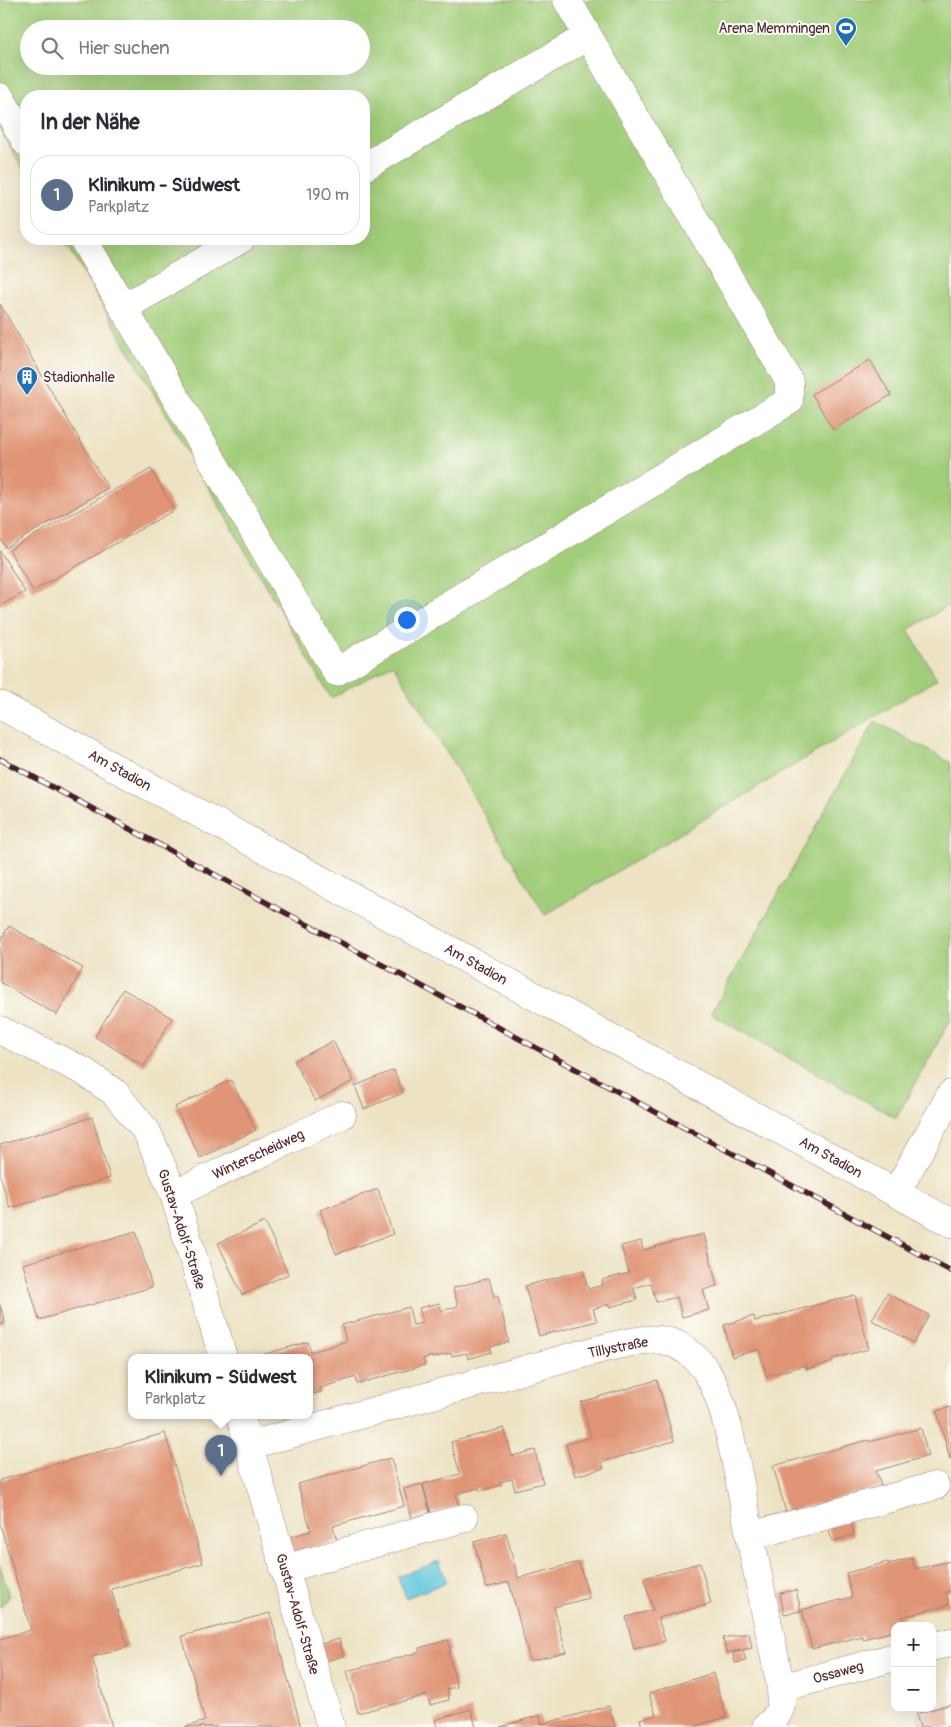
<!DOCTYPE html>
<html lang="de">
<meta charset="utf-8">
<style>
body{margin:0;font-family:Pangolin,sans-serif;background:#f2f2f3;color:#2b2b33}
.controls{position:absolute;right:15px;bottom:15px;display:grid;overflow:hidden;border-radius:10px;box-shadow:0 5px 20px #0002}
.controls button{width:45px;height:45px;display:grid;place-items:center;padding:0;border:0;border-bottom:1px solid #e1e1e2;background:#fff;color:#2b2b33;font:25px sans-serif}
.you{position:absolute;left:406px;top:619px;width:18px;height:18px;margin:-12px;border:4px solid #fff;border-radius:50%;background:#1a73e8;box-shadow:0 0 0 8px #1a73e833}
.badge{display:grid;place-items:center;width:32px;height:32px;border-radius:50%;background:#111827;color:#fff;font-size:16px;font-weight:700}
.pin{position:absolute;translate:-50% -41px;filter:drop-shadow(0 1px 2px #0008)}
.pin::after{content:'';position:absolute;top:26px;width:18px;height:15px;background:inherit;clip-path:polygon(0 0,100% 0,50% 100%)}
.popup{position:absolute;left:128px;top:1354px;width:185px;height:65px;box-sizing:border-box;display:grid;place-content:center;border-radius:10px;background:#fff;filter:drop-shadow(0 1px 4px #0005);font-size:16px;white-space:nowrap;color:#7c7c81}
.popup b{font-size:19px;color:#2b2b33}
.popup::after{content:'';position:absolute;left:50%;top:100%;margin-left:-10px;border:10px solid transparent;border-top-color:#fff}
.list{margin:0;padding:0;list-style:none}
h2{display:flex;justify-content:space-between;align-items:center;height:65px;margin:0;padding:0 20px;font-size:21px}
h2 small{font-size:16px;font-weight:400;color:#7c7c81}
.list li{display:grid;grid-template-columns:32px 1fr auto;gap:15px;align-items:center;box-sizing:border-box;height:80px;margin:0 10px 10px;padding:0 10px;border:1px solid #e1e1e2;border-radius:20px}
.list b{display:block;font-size:19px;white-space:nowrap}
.list p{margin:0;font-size:16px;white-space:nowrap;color:#7c7c81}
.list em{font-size:16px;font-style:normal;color:#7c7c81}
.icon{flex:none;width:28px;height:28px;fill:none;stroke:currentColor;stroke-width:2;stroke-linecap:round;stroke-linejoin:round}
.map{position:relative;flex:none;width:951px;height:1727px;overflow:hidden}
.search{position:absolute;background:#fff;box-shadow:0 5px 20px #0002;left:20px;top:20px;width:350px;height:55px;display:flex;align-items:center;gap:12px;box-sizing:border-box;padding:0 18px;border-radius:28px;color:#7c7c81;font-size:19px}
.panel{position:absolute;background:#fff;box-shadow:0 5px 20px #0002;left:20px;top:90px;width:350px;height:155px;border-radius:20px}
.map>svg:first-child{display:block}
.green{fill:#a2cd7a;stroke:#767652;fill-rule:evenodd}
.water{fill:#5fc7db;stroke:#547383}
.building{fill:#e09576}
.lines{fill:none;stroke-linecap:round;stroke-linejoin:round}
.minor-casing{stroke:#9c8178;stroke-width:29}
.minor{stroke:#fff;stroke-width:28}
.rail-casing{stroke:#4a1f2b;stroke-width:5.5}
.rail{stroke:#fdfcf7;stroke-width:4;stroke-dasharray:11;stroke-linecap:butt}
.labels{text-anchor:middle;stroke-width:4;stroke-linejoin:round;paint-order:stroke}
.poi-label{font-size:14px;fill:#4a1f2b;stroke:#fdfcf7;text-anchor:end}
.street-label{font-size:14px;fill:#4a1f2b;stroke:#fdfcf7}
</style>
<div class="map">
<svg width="951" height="1727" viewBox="0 0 951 1727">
<rect width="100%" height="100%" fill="#fdfcf7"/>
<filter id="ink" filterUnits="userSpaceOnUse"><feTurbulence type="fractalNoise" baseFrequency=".02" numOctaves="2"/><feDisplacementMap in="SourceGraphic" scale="10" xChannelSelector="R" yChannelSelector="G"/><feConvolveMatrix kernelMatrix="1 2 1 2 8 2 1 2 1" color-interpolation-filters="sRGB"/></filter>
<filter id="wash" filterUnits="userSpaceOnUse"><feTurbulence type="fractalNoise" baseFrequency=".0096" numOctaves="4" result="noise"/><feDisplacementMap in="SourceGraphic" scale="20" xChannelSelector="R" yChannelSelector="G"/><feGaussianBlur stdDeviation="1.12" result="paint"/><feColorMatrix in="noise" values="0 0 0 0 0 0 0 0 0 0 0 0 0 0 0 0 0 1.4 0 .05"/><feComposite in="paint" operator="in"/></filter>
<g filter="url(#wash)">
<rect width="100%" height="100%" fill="#ede3c4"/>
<path class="green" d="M0,0H951V604L908,630L937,679L545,915L393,664L331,698L64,239H364V96H26V174L0,129ZM29,29H361V66H29Z
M875,721L951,763V1019L896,1118L711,1014Z
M0,1565L9,1597L0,1608Z"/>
<path class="water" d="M439,1561L447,1582L406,1598L398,1577Z"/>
<g id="blocks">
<path class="building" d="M0,304L108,488L6,548L0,538Z
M870,360L891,395L833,430L812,394Z
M151,469L174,510L33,591L9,550Z
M0,551L25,592L0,606Z
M9,926L83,968L57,1015L0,982V941Z
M123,989L172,1018L144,1066L95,1037Z
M333,1041L354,1081L315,1101L294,1061Z
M394,1070L403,1093L364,1109L355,1086Z
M231,1080L256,1130L200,1158L175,1107Z
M92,1117L110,1178L10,1208L0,1175V1145Z
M378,1189L393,1234L336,1254L320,1210Z
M265,1222L288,1274L242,1295L218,1243Z
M136,1231L152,1287L39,1320L23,1264Z
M704,1234L717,1286L703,1290L709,1310L682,1317L677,1297L656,1302L651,1283L634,1288L637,1300L609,1307V1304L593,1309L597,1321L539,1336L525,1286L583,1270L588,1289L603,1285L602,1280L629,1273L621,1246L641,1241L643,1250Z
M489,1278L494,1297L498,1296L509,1342L490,1347L492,1352L468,1359L467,1353L452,1356L451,1353L432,1358V1356L423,1359L425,1365L357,1384L356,1377L320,1388L321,1392L310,1395V1357H254L308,1342L311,1352L328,1347L346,1341L342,1325L409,1307L413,1325L423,1323L419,1308L439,1303L442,1311L458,1306L453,1288Z
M887,1293L929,1315L914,1343L872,1320Z
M855,1295L869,1349L832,1359L833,1362L807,1369L806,1365L766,1376L759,1349L732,1357L724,1325L754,1316L755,1321Z
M0,1305L5,1323L0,1325Z
M657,1380L674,1441L602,1462L604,1468L575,1476L566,1444L591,1437L581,1402Z
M951,1407V1459H950L937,1411Z
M504,1428L512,1456L535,1450L543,1483L515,1490L512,1479L500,1482L501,1485L480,1491L479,1488L456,1494L459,1506L431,1513L423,1484L460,1474L451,1442Z
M921,1428L928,1456L876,1471L881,1486L786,1512L773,1466L868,1440L869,1442Z
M165,1433L203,1563L111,1589L128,1647L92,1657L112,1727H0V1639L31,1630L0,1524V1480Z
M391,1458L404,1506L333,1526L337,1541L290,1554L285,1538L311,1531L298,1484Z
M422,1484L430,1513L412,1518L404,1489Z
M850,1520L854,1535L832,1541L828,1526Z
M506,1533L518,1578L579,1562L589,1598L554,1607L566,1652L530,1661L509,1582L486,1588L474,1542Z
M912,1558L915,1569L951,1561V1591L946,1592L949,1605L902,1617L905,1626H895V1631L863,1639L862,1636L812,1649L802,1610L852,1597L846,1573L888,1562L889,1564Z
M700,1563L711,1604L658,1618L665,1641L634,1649L626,1617L653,1610L644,1578Z
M796,1590L801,1611L784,1614L780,1593Z
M270,1613L301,1727H185L205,1721L182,1636Z
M749,1633L752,1648L726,1653L723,1638Z
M339,1639L344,1656L322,1662L317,1645Z
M448,1640L451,1651L448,1652L457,1687L447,1689L449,1700L430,1705L427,1695L358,1713L347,1671L420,1652L419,1648Z
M743,1651L746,1661L735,1663L733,1653Z
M713,1673L726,1717L692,1727H642L640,1719L656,1715L649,1693Z
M951,1704V1727H920L916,1714Z
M609,1706L615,1727H500L540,1715L542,1724Z
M471,1709L476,1727H437L435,1720Z"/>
</g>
</g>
<g filter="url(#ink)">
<use href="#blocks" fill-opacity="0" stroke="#9c8178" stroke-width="1"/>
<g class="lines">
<g class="minor-casing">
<path id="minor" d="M0,97L26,142
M364,167L588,36
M83,239L336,672L789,401V381L567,0
M123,308L241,239
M0,705L951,1223
M0,1030L83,1071L114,1092L147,1132L174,1194L223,1357
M896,1193L951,1094
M174,1194L342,1115
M240,1415L331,1727
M250,1445L608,1347C628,1343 655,1334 675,1344C687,1349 699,1360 706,1371C727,1402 737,1471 745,1509C756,1569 769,1628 781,1688C782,1707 781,1714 766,1727
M750,1536L935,1486
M284,1569L464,1518
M932,1647L951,1642
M781,1688L895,1657"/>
</g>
<use href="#minor" class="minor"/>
<g class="rail-casing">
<path id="rail" d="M0,759L951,1271"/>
</g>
<use href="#rail" class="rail"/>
</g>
</g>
<defs>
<g id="stadium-pin" transform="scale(1.125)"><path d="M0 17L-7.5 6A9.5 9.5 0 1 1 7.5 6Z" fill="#1f6fb2" stroke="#fdfcf7"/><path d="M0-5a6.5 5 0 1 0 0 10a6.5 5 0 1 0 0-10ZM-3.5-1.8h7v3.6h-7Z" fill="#fff"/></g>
<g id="building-pin" transform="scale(1.125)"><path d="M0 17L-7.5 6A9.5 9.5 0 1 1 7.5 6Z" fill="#1f6fb2" stroke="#fdfcf7"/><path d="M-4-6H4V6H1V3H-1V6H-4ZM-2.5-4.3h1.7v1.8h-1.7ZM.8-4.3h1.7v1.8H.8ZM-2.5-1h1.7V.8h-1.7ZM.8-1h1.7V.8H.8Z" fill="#fff"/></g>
</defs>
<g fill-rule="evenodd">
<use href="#stadium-pin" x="846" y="28"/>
<use href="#building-pin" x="27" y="377"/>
</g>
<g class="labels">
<g class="poi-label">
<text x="830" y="33">Arena Memmingen</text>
<text x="43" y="382" text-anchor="start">Stadionhalle</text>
</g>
<g class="street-label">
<text transform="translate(120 770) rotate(29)" y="5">Am Stadion</text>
<text transform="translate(476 964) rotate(29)" y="5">Am Stadion</text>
<text transform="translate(258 1154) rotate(-25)" y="5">Winterscheidweg</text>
<text transform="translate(831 1157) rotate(29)" y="5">Am Stadion</text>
<text transform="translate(182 1229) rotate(72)" y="5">Gustav-Adolf-Straße</text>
<text transform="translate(618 1347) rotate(-11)" y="5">Tillystraße</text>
<text transform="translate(298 1614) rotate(74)" y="5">Gustav-Adolf-Straße</text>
<text transform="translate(838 1672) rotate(-15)" y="5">Ossaweg</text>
</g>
</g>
</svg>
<div class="controls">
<button>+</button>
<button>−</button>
</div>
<div class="you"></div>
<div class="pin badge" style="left:221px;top:1476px;background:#5c6f8a">1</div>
<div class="popup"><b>Klinikum - Südwest</b>Parkplatz</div>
<div class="search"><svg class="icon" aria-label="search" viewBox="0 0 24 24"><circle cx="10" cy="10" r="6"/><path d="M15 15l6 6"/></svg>Hier suchen</div>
<section class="panel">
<h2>In der Nähe<small></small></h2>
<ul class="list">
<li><span class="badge" style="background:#5c6f8a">1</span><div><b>Klinikum - Südwest</b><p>Parkplatz</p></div><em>190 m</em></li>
</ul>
</section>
</div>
